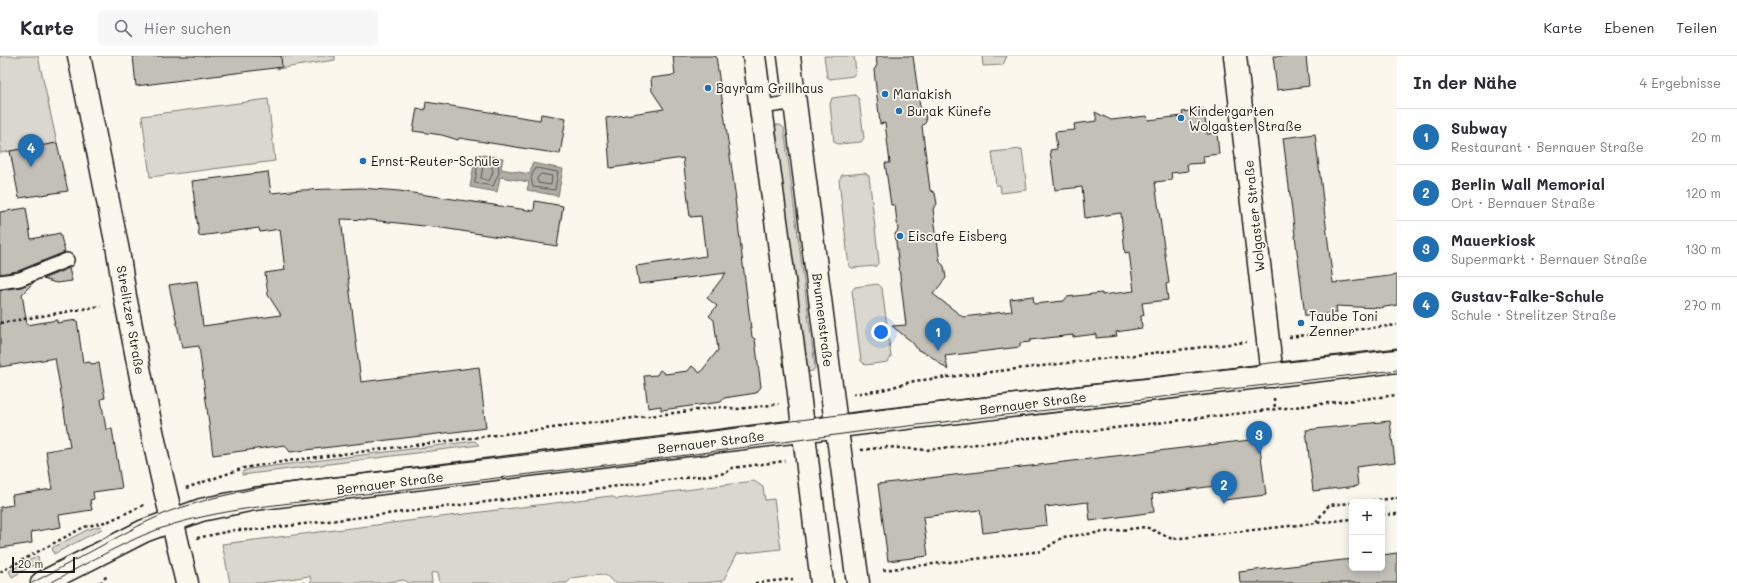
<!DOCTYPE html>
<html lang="de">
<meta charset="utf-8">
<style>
body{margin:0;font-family:Mali,sans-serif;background:#f7f7f7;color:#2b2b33}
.controls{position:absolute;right:12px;bottom:12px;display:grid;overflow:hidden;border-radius:6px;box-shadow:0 2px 10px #0003}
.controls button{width:36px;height:36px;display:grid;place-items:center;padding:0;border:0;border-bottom:1px solid #e1e1e2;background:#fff;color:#2b2b33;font:20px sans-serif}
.scale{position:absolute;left:12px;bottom:10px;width:63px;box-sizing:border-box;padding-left:4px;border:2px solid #1c1c1c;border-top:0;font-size:11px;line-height:14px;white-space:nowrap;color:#1c1c1c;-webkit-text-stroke:3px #fbf7ec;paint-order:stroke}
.you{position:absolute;left:881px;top:276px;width:14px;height:14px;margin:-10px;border:3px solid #fff;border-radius:50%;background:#1a73e8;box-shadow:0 0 0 6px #1a73e833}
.badge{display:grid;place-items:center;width:26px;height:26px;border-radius:50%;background:#1f6fb2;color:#fff;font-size:13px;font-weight:700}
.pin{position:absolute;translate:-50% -33px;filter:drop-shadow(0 1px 2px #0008)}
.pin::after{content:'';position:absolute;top:21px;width:14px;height:12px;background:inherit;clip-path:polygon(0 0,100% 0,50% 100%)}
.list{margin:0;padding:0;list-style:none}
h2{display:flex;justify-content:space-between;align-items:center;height:52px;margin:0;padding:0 16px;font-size:17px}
h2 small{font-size:13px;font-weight:400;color:#7c7c81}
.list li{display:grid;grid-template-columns:26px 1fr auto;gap:12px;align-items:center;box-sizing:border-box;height:56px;padding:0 16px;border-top:1px solid #e1e1e2}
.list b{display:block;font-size:15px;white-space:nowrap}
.list p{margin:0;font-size:13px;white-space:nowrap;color:#7c7c81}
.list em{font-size:13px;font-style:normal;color:#7c7c81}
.icon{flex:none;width:22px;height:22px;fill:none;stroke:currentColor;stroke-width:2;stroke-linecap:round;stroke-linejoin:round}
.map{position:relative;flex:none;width:1397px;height:527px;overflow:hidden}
header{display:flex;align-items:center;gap:24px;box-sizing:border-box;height:56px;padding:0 20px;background:#fff;border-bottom:1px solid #e1e1e2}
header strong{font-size:19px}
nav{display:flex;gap:22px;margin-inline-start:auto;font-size:14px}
.search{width:280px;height:36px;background:#f7f7f7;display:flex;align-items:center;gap:10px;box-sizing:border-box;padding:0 14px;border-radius:6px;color:#7c7c81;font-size:15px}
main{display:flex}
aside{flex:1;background:#fff}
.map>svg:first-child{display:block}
.green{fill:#dad7ce;stroke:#7b7a75}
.water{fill:#afaca5;stroke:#74726e}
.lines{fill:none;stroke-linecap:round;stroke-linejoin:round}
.shore{stroke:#575653;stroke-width:1}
.building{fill:#c3c0b8;stroke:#1c1c1c}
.lane-casing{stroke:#1c1c1c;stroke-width:16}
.street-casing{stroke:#1c1c1c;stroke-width:25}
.secondary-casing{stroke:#1c1c1c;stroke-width:25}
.path{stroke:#1c1c1c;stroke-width:2.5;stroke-dasharray:3 3;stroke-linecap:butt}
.lane{stroke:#fbf7ec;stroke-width:13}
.street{stroke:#fbf7ec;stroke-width:22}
.secondary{stroke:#fbf7ec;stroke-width:22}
.tram{stroke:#1c1c1c;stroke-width:1}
.poi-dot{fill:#1f6fb2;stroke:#fbf7ec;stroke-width:1.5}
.labels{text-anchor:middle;stroke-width:3.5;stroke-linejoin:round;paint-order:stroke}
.poi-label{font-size:13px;fill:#1c1c1c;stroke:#fbf7ec;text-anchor:start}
.street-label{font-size:13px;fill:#1c1c1c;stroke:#fbf7ec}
</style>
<header>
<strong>Karte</strong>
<div class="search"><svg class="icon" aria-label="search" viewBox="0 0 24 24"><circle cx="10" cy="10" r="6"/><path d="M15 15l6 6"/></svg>Hier suchen</div>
<nav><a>Karte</a><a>Ebenen</a><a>Teilen</a></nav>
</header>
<main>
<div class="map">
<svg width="1397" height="527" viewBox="0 0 1397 527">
<rect width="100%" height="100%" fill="#fbf7ec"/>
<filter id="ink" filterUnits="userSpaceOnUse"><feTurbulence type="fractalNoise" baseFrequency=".025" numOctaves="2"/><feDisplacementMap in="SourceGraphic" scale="8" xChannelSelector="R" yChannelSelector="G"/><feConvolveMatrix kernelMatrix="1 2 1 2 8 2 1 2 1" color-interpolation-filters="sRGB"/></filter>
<g filter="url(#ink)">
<path class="green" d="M0,0H38L57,87L0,97Z
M275,0H335V4L277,13Z
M824,0H854L856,16L853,20L830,23L827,21Z
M982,0H1007L1003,9L983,10Z
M855,39L859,43L864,82L861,86L838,88L834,86L830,48L832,42Z
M268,43L275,105L150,121L142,60Z
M776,69H780L784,72L815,311L813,315L807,316L774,73Z
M1022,93L1027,134L1001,137L1000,129H996L992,96Z
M865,117L869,120L879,206L876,210L853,212L849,211L839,124L842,119Z
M878,228L882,232L891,301L888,306L865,309L861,305L852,235L855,231Z
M475,385L479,389L242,419V416L249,413Z
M754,425L763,431L765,444L774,443L781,493L737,498L723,525L702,527H614L607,520L601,518L572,522L567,527H440L438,516L431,517L432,527H409L404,524L380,527H311L310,520L261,527H230L222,488L611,440L617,443Z
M101,470L102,473L54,498L52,492L87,474Z
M38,500L39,506L12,521L9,515Z"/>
<path class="water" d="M476,98L503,102L501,113L530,118L532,107L563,113L558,140L527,134L529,126L500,121L497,136L470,131Z"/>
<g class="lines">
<path class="shore" d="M479,103L498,106L499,117L493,130L475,127Z
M485,108L492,111L493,116L489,125L481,122L483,110Z
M536,112L558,116L555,134L533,131L531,122Z
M541,118L552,120L551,129L538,127L537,123Z"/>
</g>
<path class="building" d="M133,0H281L282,11L136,30Z
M673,0H716L736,143H735L752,281L755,283L761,331L756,337L724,342L721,346L661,354V350L648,352L644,320L657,319L660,314L665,318L688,315L692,310L700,317L718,294L714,264L709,260L717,250L707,242L726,217L639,228L636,210L706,200L701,160L690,161L683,102L610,112L606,62L664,53L652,35L651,22L675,19Z
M876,0H913L920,51L925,55L926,66L922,70L930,134L935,137L937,148L933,153L940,206L944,210L946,222L933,238L963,261L1012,255L1010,243L1033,240L1034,248L1064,245L1067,241L1102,237V239L1134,235L1129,196L1125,197L1121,157L1085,162L1082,131L1055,134L1050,94L1057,93L1055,76L1075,74L1074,68L1097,65L1095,56L1111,64L1147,60L1148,64L1183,60L1182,56L1204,53L1207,78L1217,77L1219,98L1203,100L1204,107L1187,108L1188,115L1171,117L1172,124L1155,126L1169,227L1166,228L1168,244L1142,247L1144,259L1141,260L1142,272L1116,276L1117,280L1096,282V278L1073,281V279L1030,284V286L1020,287V291L945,300L948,314L928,298L918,294L912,286L892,270L906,269L895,178L898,174L895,149H891L885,107H890L885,67L880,68L874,14L877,9Z
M1273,0H1306L1309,30L1277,34Z
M426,46L540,64L541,58L566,62L560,98L459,82L458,84L442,79L413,75L417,52L425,54Z
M1315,78L1333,227L1397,219V249L1379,252L1336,250L1337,257L1305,260L1283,82Z
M57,87L68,135L19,142L10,95Z
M268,116L271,137L302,134L361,132L399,135L534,155L535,145L563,150L557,190L442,172L371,164L341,163L361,326L479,311L486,372L290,396L285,389L213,399L199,290L182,292L169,229L197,225L203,270L281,259L268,239L265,217L285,214L280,173L260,176L259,172L199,180L192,125Z
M26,152L31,183L60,177L65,196L18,215L0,218V156Z
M69,212L72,225L56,227L43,223Z
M35,225L22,238L27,269L57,264V267L77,264L83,307L90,306L91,308L99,307L105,342L101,343L106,373H112L122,432L93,436L94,443L90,444L92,454L59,459L61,471L31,476L32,487L0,492V451L13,449L12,439L52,433L46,395L70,391L55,302L0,311V234L21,231Z
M1390,365L1395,406L1356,411L1358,430L1313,435L1306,374Z
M1259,383L1266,439L1224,444L1223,429L1152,438L1154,456L1090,465L1088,446L1045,451L1047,469L983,477L980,454L923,461L928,500L888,505L878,428Z
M1397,497V527H1240L1239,516L1352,503V512H1382V499Z"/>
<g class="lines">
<g class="lane-casing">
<path id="lane" d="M761,51L796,46
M0,226L20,223L67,204"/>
</g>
<g class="street-casing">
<path id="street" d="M79,0L118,195L125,240L144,337L161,417L187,527
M1235,0L1272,320"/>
</g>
<g class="secondary-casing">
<path id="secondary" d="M754,0L797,321L822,527
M789,0L835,360L858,527
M42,527L144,475L201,454L254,443L880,365L1397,305"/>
</g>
<path class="path" d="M0,267L101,250
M1289,281L1397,269
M853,338L882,334L914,325L1246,286
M1274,342L1275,353
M861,394L888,391L926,394L1397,339
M186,432L244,412L294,404L722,351L738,353L779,348
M1360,446L1397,442
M1382,459L1397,458
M1316,466L1329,449L1352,447
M197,482L235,474H254L726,417L732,412L785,405
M883,514L1042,495L1063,481L1146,471L1172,483L1352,463
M0,516L84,471L109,465L146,448
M100,527L108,519
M301,527H304
M755,527L793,523"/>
<use href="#lane" class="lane"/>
<use href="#street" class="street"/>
<use href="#secondary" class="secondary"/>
<path class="tram" d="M32,527L142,468L170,455L213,442L276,428L533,398L933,347L1397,292
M50,527C90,506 131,481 174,468C202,460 230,455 258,451L687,399L865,375L1397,314"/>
</g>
</g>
<g class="poi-dot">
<circle cx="708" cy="32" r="4"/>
<circle cx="885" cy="38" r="4"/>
<circle cx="899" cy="55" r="4"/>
<circle cx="1181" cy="62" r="4"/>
<circle cx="363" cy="105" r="4"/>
<circle cx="900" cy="180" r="4"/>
<circle cx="1301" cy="267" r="4"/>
</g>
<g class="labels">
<g class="poi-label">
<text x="716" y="37">Bayram Grillhaus</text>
<text x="893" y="43">Manakish</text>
<text x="907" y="60">Burak Künefe</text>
<text x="1189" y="60">Kindergarten<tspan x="1189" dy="15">Wolgaster Straße</tspan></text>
<text x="371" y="110">Ernst-Reuter-Schule</text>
<text x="908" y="185">Eiscafe Eisberg</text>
<text x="1309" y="265">Taube Toni<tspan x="1309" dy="15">Zenner</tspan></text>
</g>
<g class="street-label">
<text transform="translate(1254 160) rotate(-96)" y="5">Wolgaster Straße</text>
<text transform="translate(131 264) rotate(80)" y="5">Strelitzer Straße</text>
<text transform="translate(823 264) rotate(83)" y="5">Brunnenstraße</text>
<text transform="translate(1033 347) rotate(-7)" y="5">Bernauer Straße</text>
<text transform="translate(711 386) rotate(-7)" y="5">Bernauer Straße</text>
<text transform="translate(390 427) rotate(-7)" y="5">Bernauer Straße</text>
</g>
</g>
</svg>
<div class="controls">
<button>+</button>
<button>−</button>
</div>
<div class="scale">20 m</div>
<div class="you"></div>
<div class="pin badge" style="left:938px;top:295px">1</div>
<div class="pin badge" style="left:1224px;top:448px">2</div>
<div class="pin badge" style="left:1259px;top:398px">3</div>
<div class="pin badge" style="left:31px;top:111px">4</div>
</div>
<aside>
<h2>In der Nähe<small>4 Ergebnisse</small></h2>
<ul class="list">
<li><span class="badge">1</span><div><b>Subway</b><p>Restaurant · Bernauer Straße</p></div><em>20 m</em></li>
<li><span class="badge">2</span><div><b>Berlin Wall Memorial</b><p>Ort · Bernauer Straße</p></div><em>120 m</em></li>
<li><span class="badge">3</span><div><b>Mauerkiosk</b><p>Supermarkt · Bernauer Straße</p></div><em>130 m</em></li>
<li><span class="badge">4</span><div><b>Gustav-Falke-Schule</b><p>Schule · Strelitzer Straße</p></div><em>270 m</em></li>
</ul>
</aside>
</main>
